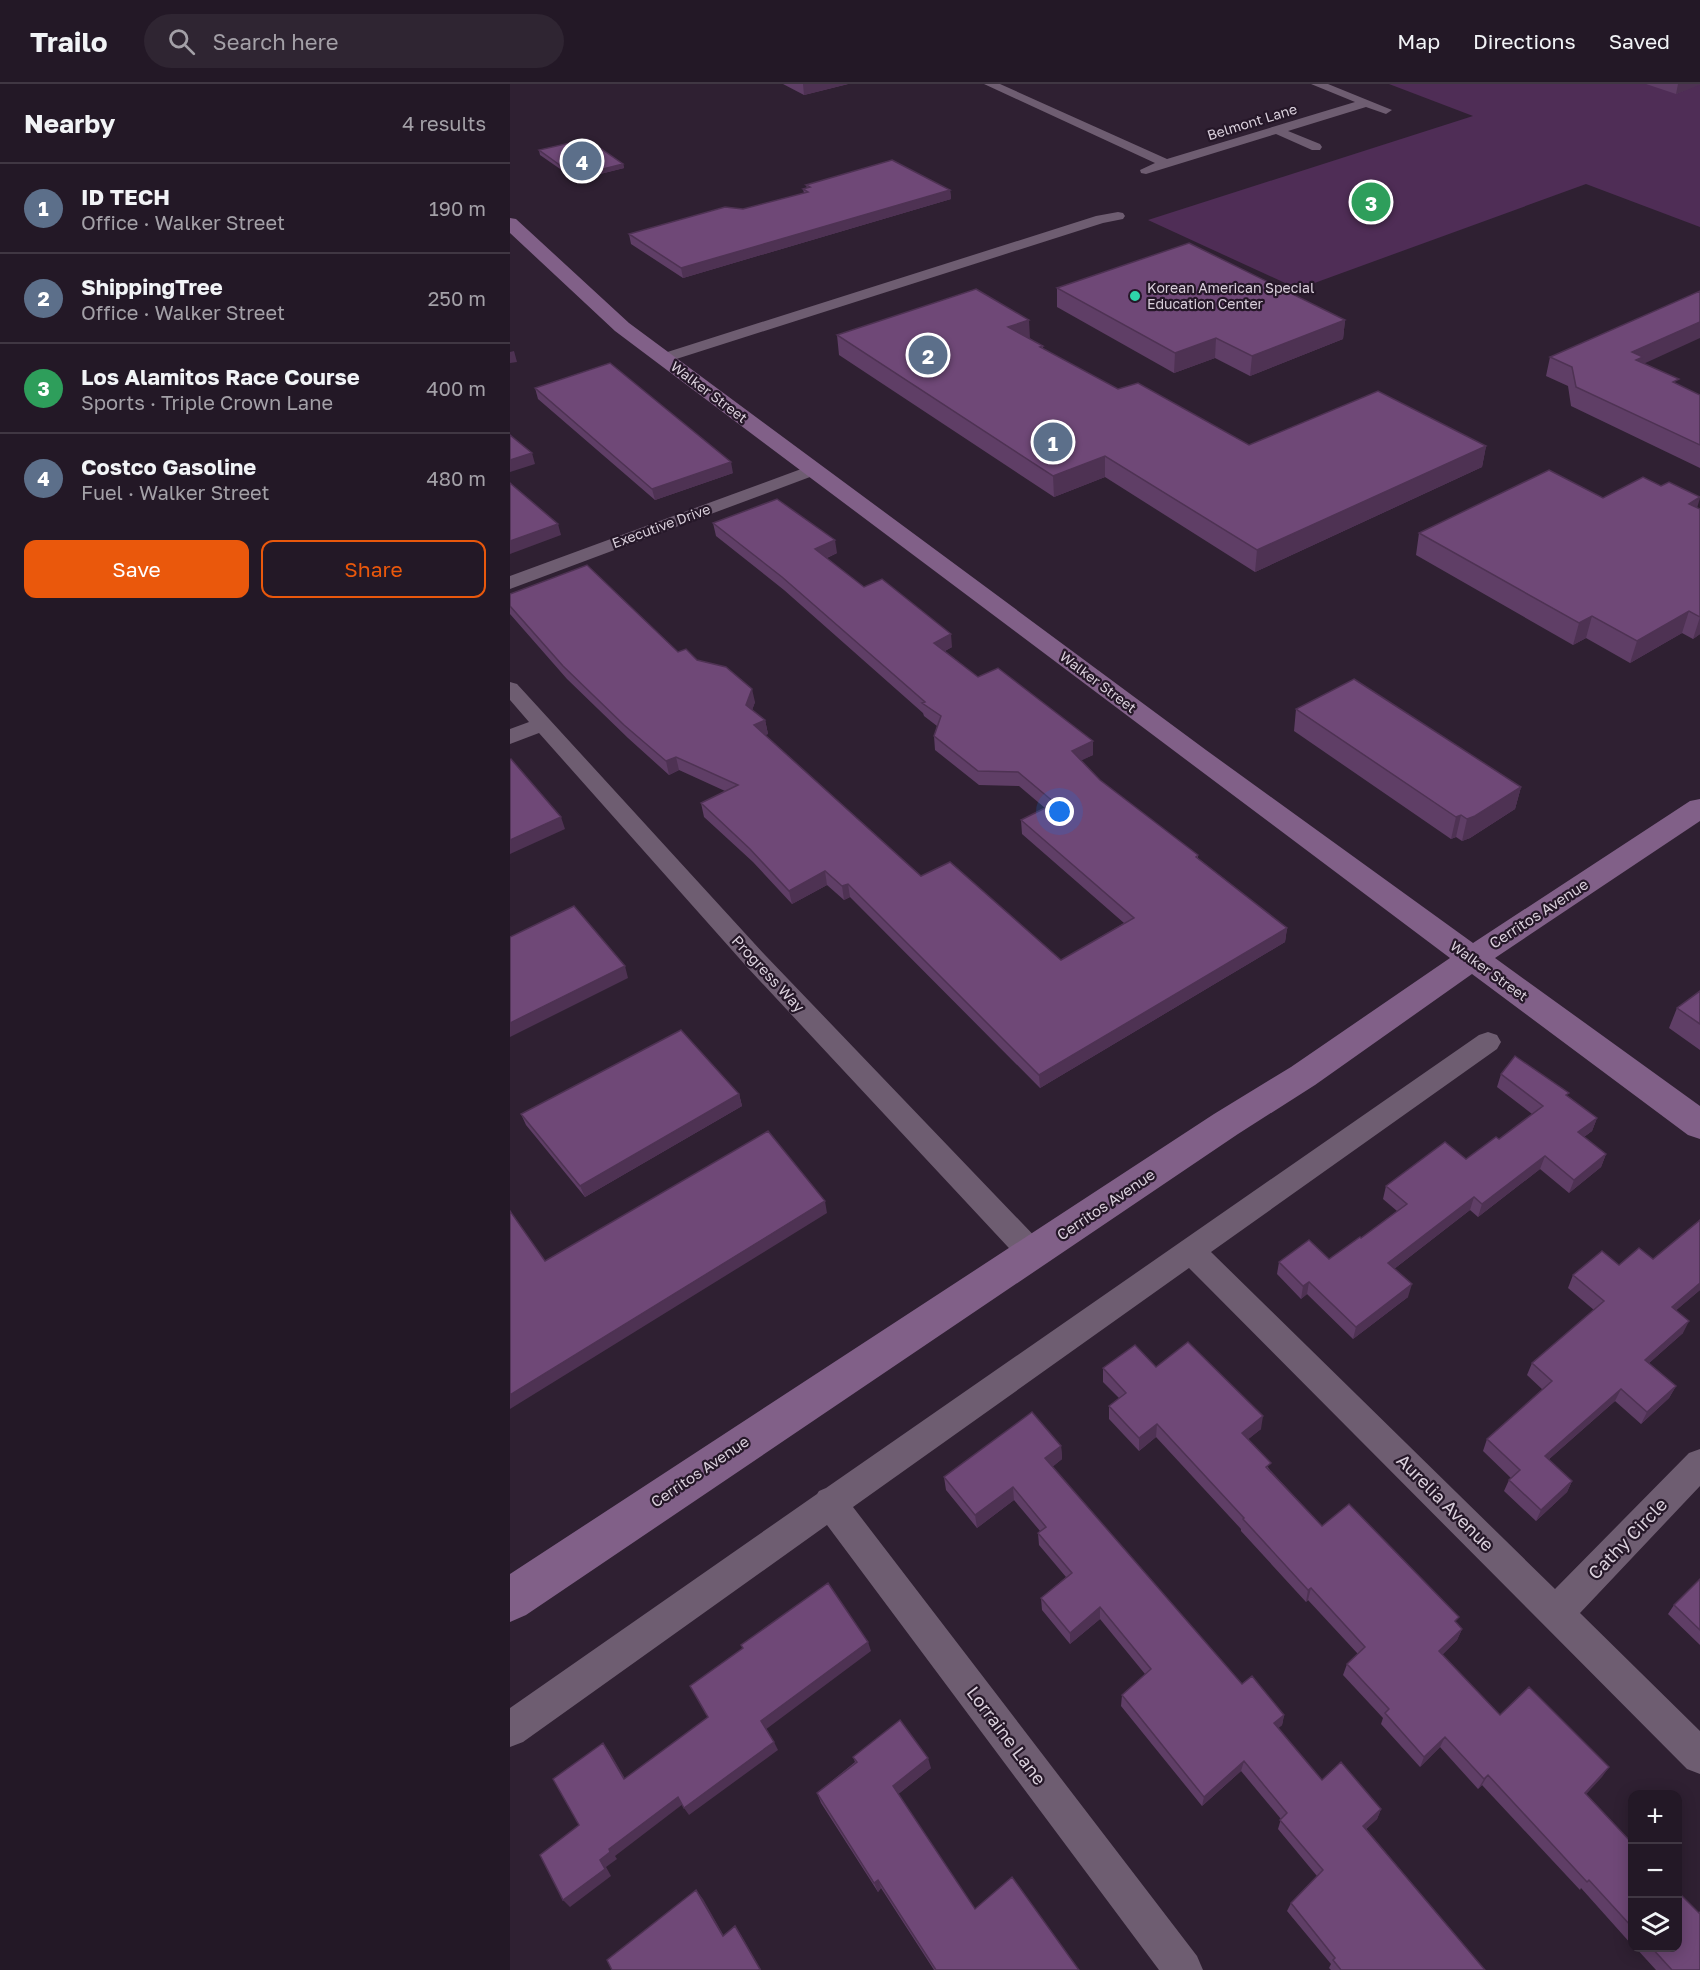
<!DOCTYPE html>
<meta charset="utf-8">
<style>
body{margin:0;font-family:"Golos Text",sans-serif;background:#2f2532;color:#f1f3f6}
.controls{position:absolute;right:18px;bottom:18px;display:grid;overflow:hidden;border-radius:12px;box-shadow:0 3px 15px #0003}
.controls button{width:54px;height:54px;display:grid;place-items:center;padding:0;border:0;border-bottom:2px solid #403743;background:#231826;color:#f1f3f6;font:30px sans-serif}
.you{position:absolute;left:550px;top:728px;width:21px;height:21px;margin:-15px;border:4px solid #fff;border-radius:50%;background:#1a73e8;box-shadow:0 0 0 9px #1a73e833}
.badge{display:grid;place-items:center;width:39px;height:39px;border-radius:50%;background:#ea580c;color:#fff;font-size:20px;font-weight:700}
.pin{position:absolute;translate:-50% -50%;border:3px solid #fff;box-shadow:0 2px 6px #0006}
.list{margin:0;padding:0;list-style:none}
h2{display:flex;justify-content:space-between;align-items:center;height:78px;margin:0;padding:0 24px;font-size:26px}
h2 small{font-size:20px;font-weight:400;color:#a3a0a7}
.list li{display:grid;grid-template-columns:39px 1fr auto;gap:18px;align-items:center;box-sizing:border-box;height:90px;padding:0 24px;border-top:2px solid #403743}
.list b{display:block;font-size:22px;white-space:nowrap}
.list p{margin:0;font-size:20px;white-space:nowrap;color:#a3a0a7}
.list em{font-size:20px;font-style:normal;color:#a3a0a7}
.actions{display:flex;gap:12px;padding:18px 24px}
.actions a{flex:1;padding:14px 0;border:2px solid #ea580c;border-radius:12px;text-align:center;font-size:21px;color:#ea580c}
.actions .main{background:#ea580c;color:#fff}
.icon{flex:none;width:33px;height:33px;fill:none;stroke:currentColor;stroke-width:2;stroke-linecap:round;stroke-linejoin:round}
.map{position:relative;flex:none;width:1190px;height:1886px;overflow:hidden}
header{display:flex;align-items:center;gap:36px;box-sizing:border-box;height:84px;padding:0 30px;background:#231826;border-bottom:2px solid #403743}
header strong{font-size:28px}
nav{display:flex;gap:33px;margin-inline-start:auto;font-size:21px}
.search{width:420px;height:54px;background:#2f2532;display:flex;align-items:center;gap:15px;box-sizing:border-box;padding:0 21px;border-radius:33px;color:#a3a0a7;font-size:22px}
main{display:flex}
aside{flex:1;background:#231826}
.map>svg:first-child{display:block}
.green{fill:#4f2d56}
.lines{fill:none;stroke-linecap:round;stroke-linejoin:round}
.street{fill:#6e5d71;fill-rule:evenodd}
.secondary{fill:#816088;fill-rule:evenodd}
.wall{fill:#5f3e66}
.shaded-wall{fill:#4e3253}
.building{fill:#6f4877;stroke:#4e3253;stroke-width:1.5}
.poi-dot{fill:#2ed4aa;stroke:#251728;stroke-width:2}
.labels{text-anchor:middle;stroke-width:4.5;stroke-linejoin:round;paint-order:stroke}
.far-street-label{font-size:14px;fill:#dad0dc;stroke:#251728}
.far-poi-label{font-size:14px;fill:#dad0dc;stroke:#251728;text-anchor:start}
.street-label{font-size:15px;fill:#dad0dc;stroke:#251728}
.near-street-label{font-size:18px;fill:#dad0dc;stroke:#251728}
</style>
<header>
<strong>Trailo</strong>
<div class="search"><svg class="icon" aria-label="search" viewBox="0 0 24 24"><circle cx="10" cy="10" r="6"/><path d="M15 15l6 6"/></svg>Search here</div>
<nav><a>Map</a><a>Directions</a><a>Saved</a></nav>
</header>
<main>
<aside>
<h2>Nearby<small>4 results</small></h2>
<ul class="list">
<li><span class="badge" style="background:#5c6f8a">1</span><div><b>ID TECH</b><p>Office · Walker Street</p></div><em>190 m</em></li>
<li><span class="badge" style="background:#5c6f8a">2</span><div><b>ShippingTree</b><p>Office · Walker Street</p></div><em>250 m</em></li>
<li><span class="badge" style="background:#2e9e5b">3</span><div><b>Los Alamitos Race Course</b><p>Sports · Triple Crown Lane</p></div><em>400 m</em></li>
<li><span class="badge" style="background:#5c6f8a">4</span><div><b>Costco Gasoline</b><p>Fuel · Walker Street</p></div><em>480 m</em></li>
</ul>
<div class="actions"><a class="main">Save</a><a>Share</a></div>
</aside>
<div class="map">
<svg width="1190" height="1886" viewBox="0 0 1190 1886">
<rect width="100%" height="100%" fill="#2f2032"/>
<path class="green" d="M879,0H1190V143L1076,100L788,205L638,136L963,32Z"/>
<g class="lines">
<path class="street" d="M474,0H490L657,75L845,18L801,0H818L882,26L876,30L856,23L778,47L810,60L812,63L810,66H802L766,50L636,90L631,89L630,86L645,79Z
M608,128L613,129L615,132L613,135L593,139L160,277L154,279L146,274L148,271L586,132Z
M302,381L308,382L311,386L308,390L0,505V492Z
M0,598L7,600L255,871L533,1161L537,1170L533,1179L523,1182L513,1179L237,883L29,649L0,660V645L19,638L0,616Z
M978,948L987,951L991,958L987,965L701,1168L1045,1505L1179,1369L1190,1365V1402L1070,1529L1190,1647V1690L1177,1685L679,1184L343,1423L687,1872L693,1886H649L317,1441L13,1658L0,1663V1624L307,1410L309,1407L316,1404L969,951Z"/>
<path class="secondary" d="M0,134L6,135L119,239L696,666L963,859L1180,717L1190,715V737L985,874L1190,1022V1055L1178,1051L962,890L805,1001L728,1050L16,1531L0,1538V1490L704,1030L781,983L940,874L105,247L0,149Z"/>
</g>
<path class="wall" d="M273,0H338L294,11Z
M1136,0H1190L1166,10Z
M29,66L113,80L114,84L66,96L30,71Z
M296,101L440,106L441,115L173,194L121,160L119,150L233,125L294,109L293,105L297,104Z
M547,204L835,236L833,255L740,292L705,274L664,289L547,223Z
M519,236V254L533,262V265L608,305L739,361L976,362L972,383L745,488L595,393L544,413L329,271L327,251Z
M1040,273L1134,279L1168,301L1190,311V384L1061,322L1058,302L1036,292Z
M25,304L223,389L145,416L28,315Z
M1093,414L1187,424L1190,425V550L1183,555L1172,549L1120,579L1076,554L1063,561L906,471L909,449Z
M203,439L327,469L317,474L354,503L442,563L435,567L468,593L583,671L571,676L590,696L688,771V774L777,844L775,858L530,1004L340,813L334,816L317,801L282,820L243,778L194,733L191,719L215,707L169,686L159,691L118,654L57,595L0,530V510L168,568L187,576L245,618L242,626L255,636L258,650L255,651L411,792L551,876L614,839L512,750L511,736L535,724L509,702L469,701L425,666L424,652L427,642L414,632L413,629L274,506L206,452Z
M786,625L1011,703L1005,725L960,754L952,757L946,753L941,755L784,647Z
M1190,907V966L1159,944L1167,924Z
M991,990L1058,1012L1087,1034L1082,1047L1074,1053L1096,1070L1091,1083L1059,1109L1030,1085L968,1133L960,1126L884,1185L898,1213L843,1255L797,1210L791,1215L767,1190L769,1178L819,1175L851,1154L887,1127L873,1115L876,1102L956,1075L989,1055L1022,1030L987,1003Z
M229,1010L232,1022L75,1113L16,1041L11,1030Z
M1143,1175L1190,1206L1166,1226L1173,1249L1139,1279L1166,1302L1159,1314L1131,1340L1105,1317L1038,1376L1062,1397L1057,1408L1026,1437L994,1407L999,1396L1001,1394L973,1367L977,1355L1033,1306L1017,1291L1022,1279L1084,1226L1058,1204L1063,1191L1109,1181Z
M646,1283L751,1345L738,1355L760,1386L812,1442L946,1539L952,1545L947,1556L932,1571L990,1631L1099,1683L1076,1710L1122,1759V1861L1071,1804L1070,1806L972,1701L968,1705L930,1663L910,1683L871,1640L873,1634L833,1591L837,1580L848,1570L798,1516L796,1518L731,1447V1445L646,1353L629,1367L599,1335V1322L609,1314L593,1298V1284Z
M551,1362L552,1375L542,1383L732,1600L774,1631L772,1641L768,1644L812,1696L871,1725L867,1735L856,1745L975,1886H821L819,1884L821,1880L777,1827L781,1819L807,1792L768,1745L771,1735L731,1687L692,1722L611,1622L612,1611L635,1590L590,1535L560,1560L532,1526L531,1514L556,1493L529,1461L528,1449L530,1447L504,1416L467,1444L436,1406L434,1393Z
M1190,1495V1561L1158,1530L1164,1521Z
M343,1673L421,1684L388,1710L465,1825L569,1886H424L371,1804L368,1808L311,1719L307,1709L345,1678Z
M1190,1827V1886H1146L1125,1863H1167Z"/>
<path class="shaded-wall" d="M293,0H338L294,11Z
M1168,0H1190V1L1166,10Z
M113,80L114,84L66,96L65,92Z
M440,106L441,115L173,194L171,184Z
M519,236L520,255L498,243Z
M835,236L833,255L740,292L742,272Z
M1190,238V254L1131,281L1128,292L1122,268Z
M706,254L705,274L664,289L665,269Z
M4,267L7,278L0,279V268Z
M976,362L972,383L745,488L747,466Z
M22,369L25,380L0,388V376Z
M595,372V393L544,413L543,392Z
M221,378L223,389L145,416L142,405Z
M1190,414L1184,435L1179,420Z
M48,440L51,451L0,470V457Z
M325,456L327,469L307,478L305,465Z
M1179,527L1172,549L1120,579L1127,557Z
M1082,532L1076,554L1063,561L1069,539Z
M1190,533V550L1183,555Z
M441,550L442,563L425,572L424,559Z
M242,605L245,618L239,634L236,621Z
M255,636L258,650L247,654L244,641Z
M583,657V671L562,681V667Z
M166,673L169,686L159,691L156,677Z
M1011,703L1005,725L960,754L952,757L957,735Z
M951,731L946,753L941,755L946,733Z
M51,733L55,745L0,770V756Z
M315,787L317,801L282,820L279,807Z
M338,800L340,813L334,816L332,802Z
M777,844L775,858L530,1004L529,991Z
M115,882L118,894L0,953V939Z
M229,1010L232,1022L75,1113L70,1102Z
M1087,1034L1082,1047L1063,1061L1068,1048Z
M1096,1070L1091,1083L1059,1109L1064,1096Z
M1035,1072L1030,1085L968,1133L972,1120Z
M964,1113L960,1126L875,1192L878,1179Z
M315,1117L317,1129L0,1325V1311Z
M799,1198L797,1210L791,1215L793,1202Z
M1190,1199V1206L1156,1235L1162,1223Z
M902,1200L898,1213L843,1255L846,1243Z
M1179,1237L1173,1249L1129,1288L1135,1276Z
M1166,1302L1159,1314L1131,1340L1137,1328Z
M1111,1305L1105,1317L1029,1384L1035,1372Z
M753,1332L751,1345L730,1362L732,1349Z
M647,1340L646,1353L629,1367V1354Z
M551,1362L552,1375L536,1388L535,1374Z
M1062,1397L1057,1408L1026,1437L1031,1426Z
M503,1403L504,1416L467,1444L465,1431Z
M801,1504L798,1516L796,1518L798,1506Z
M590,1523V1535L560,1560V1549Z
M952,1545L947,1556L924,1578L929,1567Z
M358,1558L361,1567L255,1646L251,1637Z
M774,1631L772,1641L762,1650L764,1639Z
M935,1653L930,1663L910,1683L914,1673Z
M264,1658L268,1666L179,1731L174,1724Z
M93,1659L99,1667L120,1703L114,1695Z
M418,1674L421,1684L386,1712L383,1702Z
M734,1677L731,1687L692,1722L694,1713Z
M1099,1683L1092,1693L1068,1719L1075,1709Z
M978,1691L972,1701L968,1705L974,1695Z
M168,1713L173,1720L105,1772L107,1775L96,1783L101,1792L60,1823L53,1816L90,1776L99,1765Z
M871,1725L867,1735L849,1752L853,1742Z
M368,1796L371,1804L368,1808L364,1799Z
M186,1806L193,1815L219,1861L213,1852Z
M225,1842L231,1851L251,1886H248Z"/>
<path class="building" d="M77,55L113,80L65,92L29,66Z
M382,76L440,106L171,184L119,150L215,123L233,125L298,108L293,105L300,103L296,101Z
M679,159L835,236L742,272L706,254L665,269L547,204Z
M466,205L519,236L498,243L533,262L530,263L608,305L628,299L739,361L868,307L976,362L747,466L595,372L543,392L327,251Z
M1190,207V238L1122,268L1133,273L1126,276L1169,295L1163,298L1190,311V361L1066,303L1062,283L1040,273Z
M100,279L221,378L142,405L25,304Z
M0,351L22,369L0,376Z
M1039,386L1093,414L1133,393L1151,402L1159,398L1190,413L1179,420L1190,425V533L1179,527L1127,557L1082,532L1069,539L909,449Z
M0,399L48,440L0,457Z
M267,415L325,456L305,465L354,503L372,495L441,550L424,559L468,593L488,584L583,657L562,667L590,696L688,771L686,773L777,844L529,991L338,800L332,802L315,787L279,807L240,765L191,719L228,701L166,673L156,677L114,641L53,582L0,522V510L77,481L168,568L176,565L187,576L216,583L242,605L236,621L255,636L244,641L411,792L440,778L551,876L624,834L511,736L545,719L508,688L468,687L424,652L431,632L412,619L415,618L272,493L203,439Z
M844,595L1011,703L965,732L957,735L951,731L946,733L786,625Z
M1,675L51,733L0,756V676Z
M64,822L115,882L0,939V853Z
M1190,907V940L1167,924Z
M171,946L229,1010L70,1102L11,1030Z
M1005,972L1059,1009L1056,1011L1087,1034L1068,1048L1096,1070L1064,1096L1035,1072L972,1120L964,1113L878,1179L902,1200L846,1243L799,1198L793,1202L769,1178L799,1156L819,1175L850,1153L851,1154L897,1120L876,1102L935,1058L956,1075L986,1053L989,1055L1033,1022L991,990Z
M258,1047L315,1117L0,1311V1127L35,1177Z
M1190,1136V1199L1162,1223L1179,1237L1135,1276L1166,1302L1137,1328L1111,1305L1035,1372L1062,1397L1031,1426L999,1396L1010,1386L977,1355L1042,1297L1022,1279L1094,1217L1063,1191L1092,1167L1109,1181L1129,1164L1143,1175Z
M678,1258L753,1332L732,1349L761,1379L756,1383L812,1442L839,1420L949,1533L945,1537L952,1545L929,1567L990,1631L1019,1603L1099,1683L1075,1709L1122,1759V1843L1079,1796L1077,1798L978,1691L974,1695L935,1653L914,1673L875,1629L879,1625L837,1580L855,1563L801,1504L798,1506L733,1435L734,1434L647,1340L629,1354L599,1322L616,1309L593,1284L625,1261L646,1283Z
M522,1328L551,1362L535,1374L732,1600L742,1592L774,1631L764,1639L812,1696L831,1678L871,1725L853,1742L975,1886H831L823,1876L825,1874L781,1819L813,1786L770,1736L777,1729L734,1677L694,1713L612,1611L641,1585L590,1523L560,1549L531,1514L562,1489L528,1449L536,1443L503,1403L465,1431L434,1393Z
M1190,1495V1546L1164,1521Z
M318,1499L358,1558L251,1637L264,1658L174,1724L168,1713L99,1765L100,1768L90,1776L95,1785L53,1816L30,1771L69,1741L43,1695L93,1659L114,1695L198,1633L180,1602L233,1564L231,1561Z
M390,1636L418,1674L383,1702L465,1825L502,1793L569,1886H426L368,1796L364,1799L307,1709L347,1678L343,1673Z
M186,1806L213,1852L225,1842L250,1885L248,1886H102L97,1876Z
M1167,1807L1190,1830V1886H1162L1141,1863H1167Z"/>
<circle class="poi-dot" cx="625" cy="212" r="6"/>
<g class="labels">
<g class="far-street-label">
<text transform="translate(742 38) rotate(-17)" y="5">Belmont Lane</text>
<text transform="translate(199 308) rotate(37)" y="5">Walker Street</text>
<text transform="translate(151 442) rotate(-20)" y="5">Executive Drive</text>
<text transform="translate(588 598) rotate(37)" y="5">Walker Street</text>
<text transform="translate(979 887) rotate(36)" y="5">Walker Street</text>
</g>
<g class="far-poi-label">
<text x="637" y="209">Korean American Special<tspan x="637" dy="16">Education Center</tspan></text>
</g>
<g class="street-label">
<text transform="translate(1029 830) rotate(-33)" y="5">Cerritos Avenue</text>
<text transform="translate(258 890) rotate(47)" y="5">Progress Way</text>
<text transform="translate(596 1121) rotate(-34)" y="5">Cerritos Avenue</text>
<text transform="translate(190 1388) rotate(-34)" y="5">Cerritos Avenue</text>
</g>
<g class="near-street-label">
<text transform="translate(935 1419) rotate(45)" y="6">Aurelia Avenue</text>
<text transform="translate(1118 1455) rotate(-46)" y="6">Cathy Circle</text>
<text transform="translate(496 1652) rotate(53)" y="6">Lorraine Lane</text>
</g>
</g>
</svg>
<div class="controls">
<button>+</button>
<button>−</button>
<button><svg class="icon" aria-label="layers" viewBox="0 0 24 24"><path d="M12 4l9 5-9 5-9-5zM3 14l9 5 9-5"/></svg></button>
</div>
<div class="you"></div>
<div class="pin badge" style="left:543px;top:358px;background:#5c6f8a">1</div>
<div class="pin badge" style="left:418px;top:271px;background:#5c6f8a">2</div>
<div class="pin badge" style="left:861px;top:118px;background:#2e9e5b">3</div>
<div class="pin badge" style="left:72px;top:77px;background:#5c6f8a">4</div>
</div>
</main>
